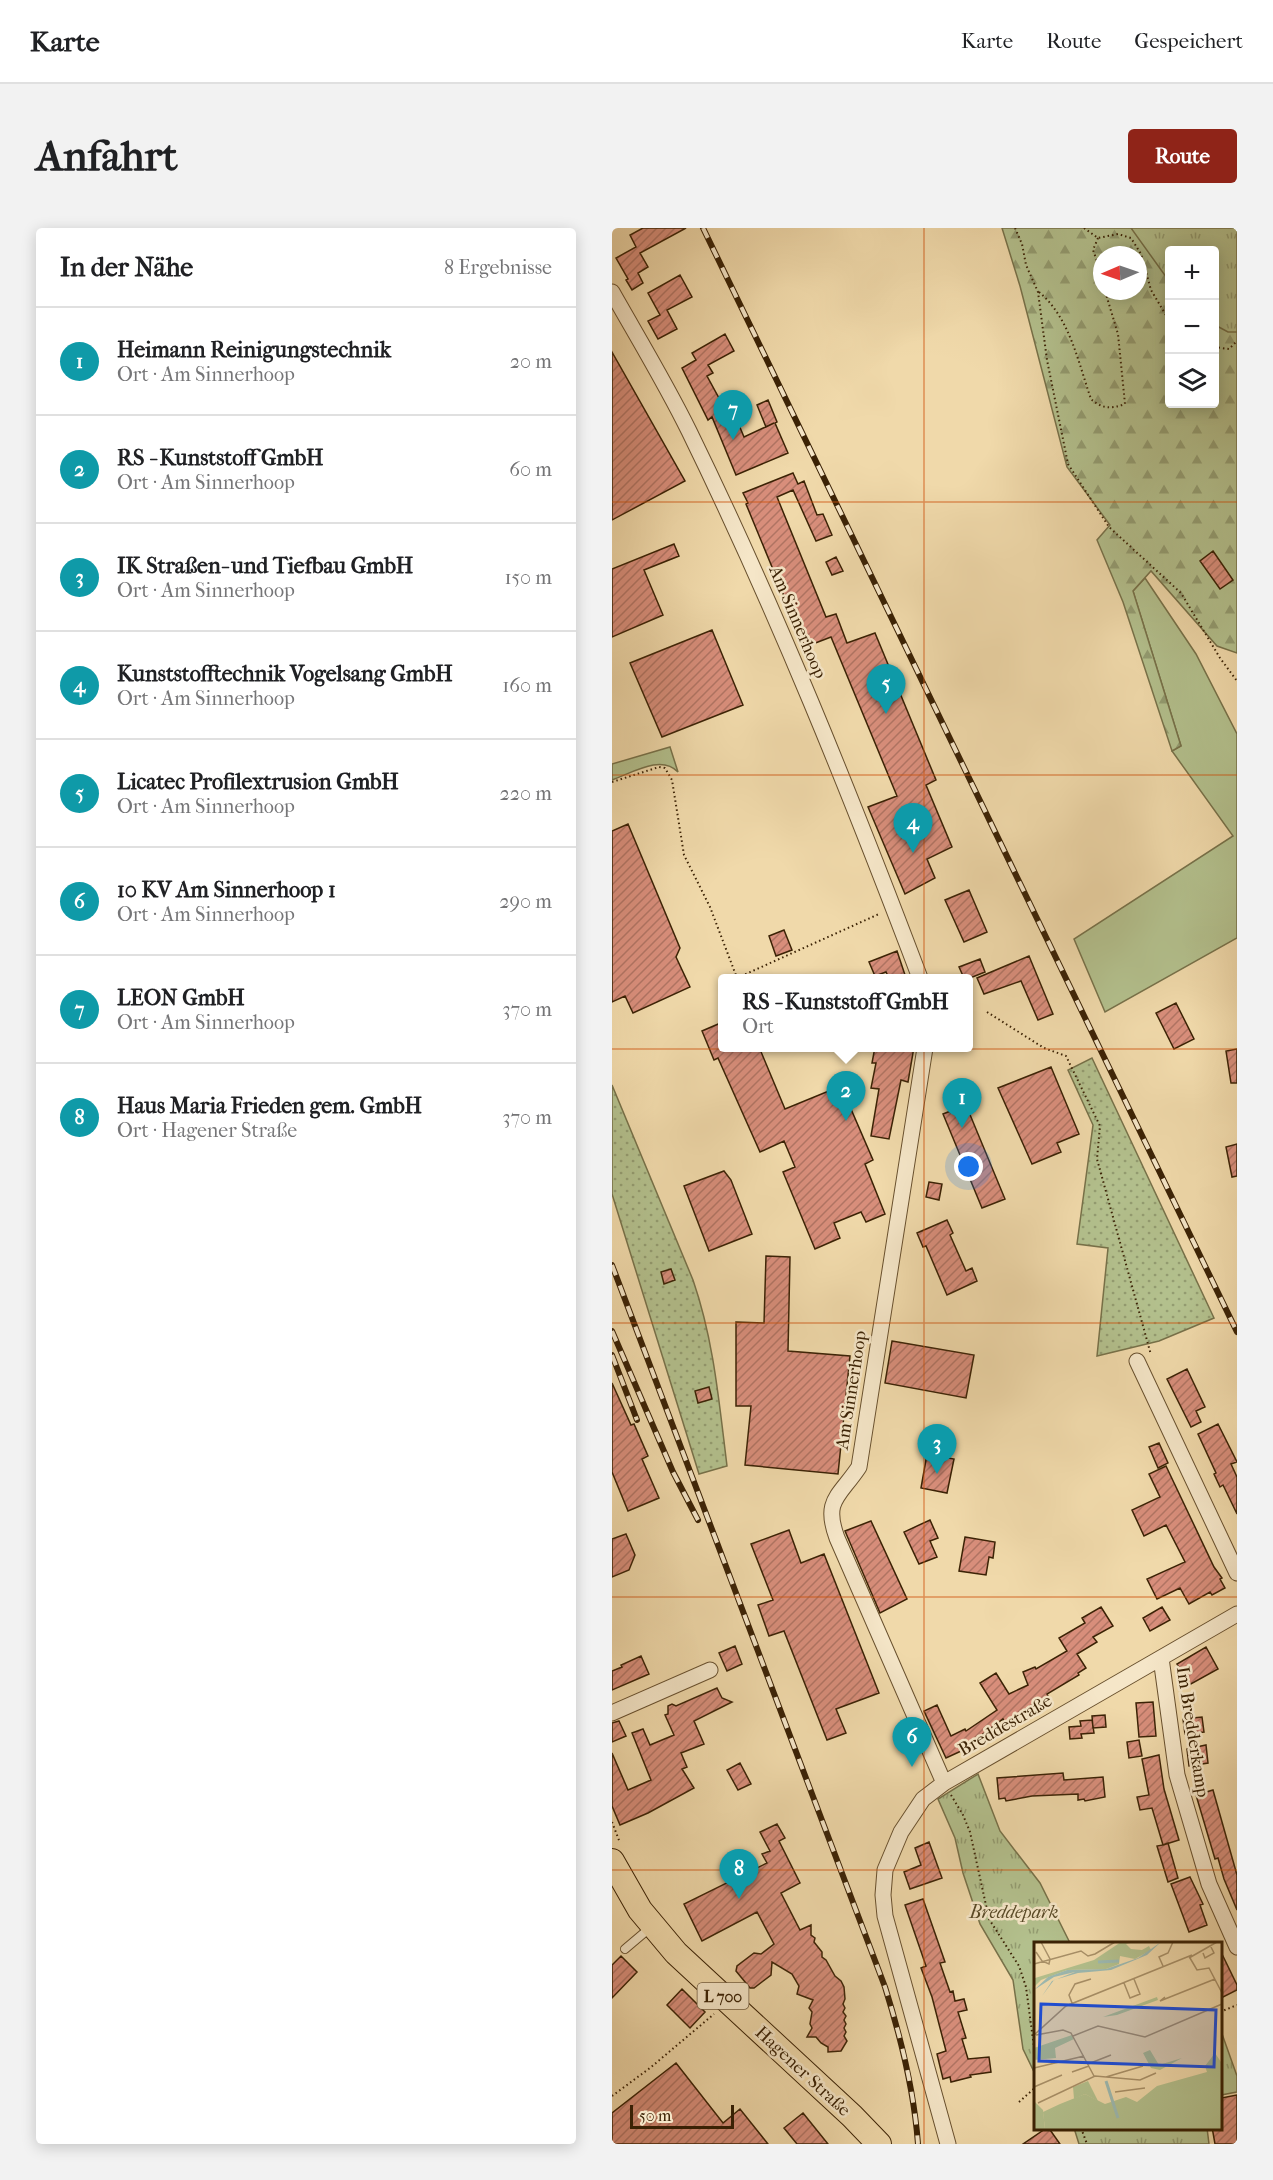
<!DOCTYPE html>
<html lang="de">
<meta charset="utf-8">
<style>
body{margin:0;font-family:"IM FELL French Canon",serif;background:#f2f2f2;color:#202124}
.controls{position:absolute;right:18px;top:18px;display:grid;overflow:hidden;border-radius:6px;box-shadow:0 3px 15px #0003}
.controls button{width:54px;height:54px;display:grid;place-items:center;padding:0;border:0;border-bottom:2px solid #e0e0e0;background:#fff;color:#202124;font:30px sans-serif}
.compass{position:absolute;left:481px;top:18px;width:54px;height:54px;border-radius:50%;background:#fff;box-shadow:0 3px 15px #0003;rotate:268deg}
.scale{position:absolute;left:18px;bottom:15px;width:104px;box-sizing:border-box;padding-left:6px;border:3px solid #3b2205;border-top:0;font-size:16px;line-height:21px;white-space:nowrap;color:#3b2205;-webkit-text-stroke:4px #f5e6c8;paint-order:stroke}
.you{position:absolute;left:357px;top:939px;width:21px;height:21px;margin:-15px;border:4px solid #fff;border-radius:50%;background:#1a73e8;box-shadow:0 0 0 9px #1a73e833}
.badge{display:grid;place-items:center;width:39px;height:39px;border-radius:50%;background:#8f2418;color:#fff;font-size:20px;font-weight:700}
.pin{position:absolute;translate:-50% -50px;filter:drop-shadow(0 2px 3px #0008)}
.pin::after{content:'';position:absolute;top:32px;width:21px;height:18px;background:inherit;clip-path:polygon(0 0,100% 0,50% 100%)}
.popup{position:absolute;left:106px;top:746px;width:255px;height:78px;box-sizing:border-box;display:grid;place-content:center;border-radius:6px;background:#fff;filter:drop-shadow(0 2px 4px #0005);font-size:20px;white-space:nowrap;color:#757577}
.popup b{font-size:22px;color:#202124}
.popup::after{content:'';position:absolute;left:50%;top:100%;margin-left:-12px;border:12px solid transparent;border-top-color:#fff}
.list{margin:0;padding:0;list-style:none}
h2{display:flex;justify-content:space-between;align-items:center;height:78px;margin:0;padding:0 24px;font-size:26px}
h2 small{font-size:20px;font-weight:400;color:#757577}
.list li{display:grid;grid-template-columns:39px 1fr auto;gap:18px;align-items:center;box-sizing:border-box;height:108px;padding:0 24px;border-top:2px solid #e0e0e0}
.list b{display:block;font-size:22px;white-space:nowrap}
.list p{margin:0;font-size:20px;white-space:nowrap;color:#757577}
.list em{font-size:20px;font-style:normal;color:#757577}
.icon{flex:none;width:33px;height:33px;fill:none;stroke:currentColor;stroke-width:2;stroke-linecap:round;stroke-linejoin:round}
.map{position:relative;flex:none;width:625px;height:1916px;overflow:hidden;border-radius:6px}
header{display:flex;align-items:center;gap:36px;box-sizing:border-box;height:84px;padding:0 30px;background:#fff;border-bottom:2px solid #e0e0e0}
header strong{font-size:28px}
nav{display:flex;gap:33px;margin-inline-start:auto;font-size:21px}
.intro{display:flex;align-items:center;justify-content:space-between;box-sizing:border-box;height:144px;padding:0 36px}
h1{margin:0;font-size:42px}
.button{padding:15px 27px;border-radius:6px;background:#8f2418;color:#fff;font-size:21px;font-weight:700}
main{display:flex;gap:36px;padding:0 36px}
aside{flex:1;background:#fff;border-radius:6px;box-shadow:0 3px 15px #0003}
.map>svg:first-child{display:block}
.grass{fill:#b3c08d;stroke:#777149;stroke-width:1.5}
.forest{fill:url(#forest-firs);stroke:#777149;stroke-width:1.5;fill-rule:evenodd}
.park{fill:url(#park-tufts);stroke:#777149;stroke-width:1.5}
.garden{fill:url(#garden-dots);stroke:#777149;stroke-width:1.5}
.building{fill:url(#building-hatch);stroke:#3b2205;stroke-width:1.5}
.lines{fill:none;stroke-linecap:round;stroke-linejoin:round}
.lane-casing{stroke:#68502e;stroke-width:10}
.street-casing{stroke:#68502e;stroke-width:17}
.primary-casing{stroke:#3b2205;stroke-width:26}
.path{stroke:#3b2205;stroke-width:2;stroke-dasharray:1.5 3;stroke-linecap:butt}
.lane{stroke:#f5e6c8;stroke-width:8}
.street{stroke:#f5e6c8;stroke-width:15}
.primary{stroke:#f0d9aa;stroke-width:24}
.rail-casing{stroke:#3b2205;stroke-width:6}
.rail{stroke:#f5e6c8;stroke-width:4;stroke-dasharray:11;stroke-linecap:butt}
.grid{fill:none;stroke:#ce510b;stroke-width:1.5;stroke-opacity:0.55}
.labels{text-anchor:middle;stroke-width:5;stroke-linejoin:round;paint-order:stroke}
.shield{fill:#f5e6c8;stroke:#735d40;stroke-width:1.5}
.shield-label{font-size:16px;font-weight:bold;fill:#3b2205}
.street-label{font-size:18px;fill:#3b2205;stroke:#f5e6c8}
.park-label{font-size:18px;font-style:italic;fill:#594a27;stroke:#f5e6c8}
.inset-river{fill:none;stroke:#9cb9b1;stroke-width:3}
.inset-road{fill:none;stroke:#a89068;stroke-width:1.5}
.view{fill:#1d4ed8;fill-opacity:0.15;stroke:#1d4ed8;stroke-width:3}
.inset-edge{fill:none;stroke:#3b2205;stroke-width:3}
</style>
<header>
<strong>Karte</strong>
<nav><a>Karte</a><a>Route</a><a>Gespeichert</a></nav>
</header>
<div class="intro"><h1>Anfahrt</h1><a class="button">Route</a></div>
<main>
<aside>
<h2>In der Nähe<small>8 Ergebnisse</small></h2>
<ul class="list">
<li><span class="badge" style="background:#0f9aa8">1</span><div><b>Heimann Reinigungstechnik</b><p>Ort · Am Sinnerhoop</p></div><em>20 m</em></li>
<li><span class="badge" style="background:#0f9aa8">2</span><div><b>RS - Kunststoff GmbH</b><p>Ort · Am Sinnerhoop</p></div><em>60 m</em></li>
<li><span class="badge" style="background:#0f9aa8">3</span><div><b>IK Straßen- und Tiefbau GmbH</b><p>Ort · Am Sinnerhoop</p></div><em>150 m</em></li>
<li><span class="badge" style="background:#0f9aa8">4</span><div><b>Kunststofftechnik Vogelsang GmbH</b><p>Ort · Am Sinnerhoop</p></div><em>160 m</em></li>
<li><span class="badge" style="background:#0f9aa8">5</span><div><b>Licatec Profilextrusion GmbH</b><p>Ort · Am Sinnerhoop</p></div><em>220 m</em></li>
<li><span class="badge" style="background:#0f9aa8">6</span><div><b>10 KV Am Sinnerhoop 1</b><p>Ort · Am Sinnerhoop</p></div><em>290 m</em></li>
<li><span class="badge" style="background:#0f9aa8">7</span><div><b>LEON GmbH</b><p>Ort · Am Sinnerhoop</p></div><em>370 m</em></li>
<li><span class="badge" style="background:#0f9aa8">8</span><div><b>Haus Maria Frieden gem. GmbH</b><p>Ort · Hagener Straße</p></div><em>370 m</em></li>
</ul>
</aside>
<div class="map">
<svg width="625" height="1916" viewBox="0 0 625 1916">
<defs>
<pattern id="forest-firs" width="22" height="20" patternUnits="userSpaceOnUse" patternTransform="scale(1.5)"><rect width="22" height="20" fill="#b3c08d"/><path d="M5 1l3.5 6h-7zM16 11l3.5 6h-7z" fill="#939c71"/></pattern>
<pattern id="park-tufts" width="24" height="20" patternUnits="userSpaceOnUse" patternTransform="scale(1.5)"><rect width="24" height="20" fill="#b3c08d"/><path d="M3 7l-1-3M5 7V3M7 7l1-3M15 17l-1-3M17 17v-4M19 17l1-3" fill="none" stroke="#939c71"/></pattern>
<pattern id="garden-dots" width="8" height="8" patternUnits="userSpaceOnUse" patternTransform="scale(1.5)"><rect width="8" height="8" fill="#b3c08d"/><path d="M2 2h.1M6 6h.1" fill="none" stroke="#939c71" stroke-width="1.8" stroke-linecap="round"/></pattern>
<pattern id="building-hatch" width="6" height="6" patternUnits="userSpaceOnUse" patternTransform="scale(1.5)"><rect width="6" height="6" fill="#d88e7b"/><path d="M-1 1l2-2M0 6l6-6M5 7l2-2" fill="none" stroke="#b07463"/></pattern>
</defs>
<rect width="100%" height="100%" fill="#f0d9aa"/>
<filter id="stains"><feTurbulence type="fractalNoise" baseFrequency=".00333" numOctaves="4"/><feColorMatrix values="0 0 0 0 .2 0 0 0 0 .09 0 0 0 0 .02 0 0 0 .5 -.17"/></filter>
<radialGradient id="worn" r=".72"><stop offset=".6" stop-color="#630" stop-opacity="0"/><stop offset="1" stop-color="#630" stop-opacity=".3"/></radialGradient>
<path class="grass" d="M533,350L584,426L625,506V710L493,784L462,711L621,608L560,523L569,518L521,363Z
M58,519L66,544C49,526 20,545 0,552V536Z"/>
<path class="forest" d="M390,0H625V425L605,418L539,343L521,363L569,518L560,523L511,374L485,312L498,297L455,239L408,58ZM558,22H602V176H558ZM490,27H526V63H490Z"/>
<path class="park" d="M519,0H625V104H616L603,97L602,22H558L557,53Z
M366,1546L388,1603L428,1655L458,1715H424V1848L411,1821L401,1752L368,1696L351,1645L343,1610L326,1571Z
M609,1803L625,1848V1864L609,1867Z
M462,1900H595L597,1916H467Z"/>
<path class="garden" d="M480,830L602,1090L547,1113L485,1128L496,1020L465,1016L481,897L456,842Z
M0,857L81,1052C102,1113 107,1174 115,1238L87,1246L0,966Z"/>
<path class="building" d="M31,0H74L28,25L36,39L26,45L31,55L20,62L14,52L16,51L4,30L24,19L18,7Z
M68,47L80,69L55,82L65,101L46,111L36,93L48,87L36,65Z
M113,106L122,123L96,137L101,145L95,148L113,181L119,178L132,209L162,195L154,199L145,177L156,172L165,194L163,195L176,225L124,247L100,189L96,192L70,140L84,132L80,125Z
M0,124L73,253L0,292Z
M181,245L186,256L192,253L205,287L211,286L220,307L204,313L181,262L165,269L214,389L224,386L235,415L263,405L324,552L314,557L340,619L315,631L323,650L293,666L256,579L285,568L219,409L193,419L134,276L136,275L131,265Z
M62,316L67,328L32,342L51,387L0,409V341Z
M601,323L621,352L608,361L588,333Z
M224,329L231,343L220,347L214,334Z
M100,402L131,477L50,509L18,435Z
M16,596L68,720L64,729L78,759L21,785L13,768L0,774V603Z
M357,662L375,704L352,714L333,672Z
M172,702L180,722L164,728L157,708Z
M285,723L294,750H277L274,744L263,748L257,734Z
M417,728L441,786L426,792L409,753L372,766L365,750Z
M368,731L373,744L358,750H352L347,739Z
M564,775L582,811L562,821L544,785Z
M111,794V819H147L173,881L229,858L261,932L253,936L273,986L254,994L249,984L222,995L228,1010L203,1021L171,944L183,939L172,913L148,924L106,830L102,832L90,803Z
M263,819H302L296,854L289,852L277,911L259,908L267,861L259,860L264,835H260Z
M625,821V855H619L614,823Z
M439,839L467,906L445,915L449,924L420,936L386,860Z
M354,877L393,971L370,980L331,886Z
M625,916V948L620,949L614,919Z
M112,943L119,952L140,1006L97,1023L72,958Z
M317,954L330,956L327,972L314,969Z
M335,992L341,1005L338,1007L354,1043L360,1040L365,1053L335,1067L314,1018L311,1019L305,1005Z
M154,1028L178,1029L176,1123L238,1128L226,1246L133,1237L139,1178H124V1094L152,1095Z
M59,1041L63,1052L52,1056L49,1044Z
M280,1113L362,1127L354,1170L273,1155Z
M575,1141L593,1179L584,1183L589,1194L579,1199L555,1151Z
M0,1155L19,1197L22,1196L36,1228L30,1231L47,1270L16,1283L0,1244Z
M97,1159L100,1171L86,1175L83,1163Z
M606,1196L625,1234L619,1236L625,1249V1286L611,1257L608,1259L602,1246L604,1245L586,1206Z
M547,1215L556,1235L546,1240L537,1219Z
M315,1226L342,1231L335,1265L309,1260Z
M554,1238L602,1339L610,1350L608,1351L613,1360L600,1367L598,1364L577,1376L568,1360L545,1371L535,1351L573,1334L554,1297L532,1308L520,1282L548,1269L537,1246Z
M318,1292L326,1310L318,1313L325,1329L307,1336L292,1304Z
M259,1293L295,1371L268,1385L233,1303Z
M177,1302L189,1335L212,1326L267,1465L224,1481L234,1505L215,1512L172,1403L157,1408L146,1377L161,1372L139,1316Z
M14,1306L23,1327L17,1342L0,1349V1311Z
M353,1309L383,1314L381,1330L377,1329L374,1347L347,1343Z
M489,1379L501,1398L481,1409L485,1414L465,1426L474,1440L466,1445L467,1447L435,1466L439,1475L422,1482L420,1477L393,1495L391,1491L359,1515L360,1518L334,1530L312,1483L325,1477L339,1508L353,1501L354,1503L385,1482L368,1455L384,1445L397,1466L416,1457L411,1444L423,1439L424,1441L455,1423L447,1410L473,1395L470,1390Z
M550,1379L558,1392L538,1403L531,1390Z
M123,1418L130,1436L115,1443L107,1425Z
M594,1419L606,1441L577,1457L565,1436Z
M29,1428L37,1446L0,1462V1443L10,1439L9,1437Z
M105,1460L110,1470L120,1474L82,1493L92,1516L69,1525L75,1539L70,1541L82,1560L36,1585L8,1597L0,1578V1525L16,1562L39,1552L20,1505L31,1501L38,1517L62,1507L53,1487L56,1486V1478L60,1476L64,1478Z
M541,1474L544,1508L527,1509L524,1475Z
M493,1487L494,1499L481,1500L480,1488Z
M590,1489L592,1504L573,1506L571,1491Z
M480,1492L482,1505L469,1506L470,1510L458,1511L457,1499L469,1498L468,1493Z
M7,1493L14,1508L0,1514V1495Z
M527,1512L530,1528L517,1530L515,1514Z
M594,1517L596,1535L577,1538L575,1521Z
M547,1527L552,1561L567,1612L551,1617L556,1615L566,1650L556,1654L545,1618L551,1617L540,1580L528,1582L525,1569L537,1567L530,1531Z
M128,1535L139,1556L126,1562L115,1542Z
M451,1545L452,1552L491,1549L493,1569L473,1573L472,1571L466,1572V1566L420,1568L394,1573L393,1570L387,1571L385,1550Z
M601,1562L625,1647V1682L612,1651L606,1630L603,1631L584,1567Z
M165,1596L173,1610L167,1613L188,1655L169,1665L188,1702L199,1697V1707L203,1710L202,1714L210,1724V1729L214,1732L223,1748L229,1753L232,1759L233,1771L231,1776L233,1780L231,1784L234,1788L232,1792L234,1796L232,1800L234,1804L232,1808L235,1813L229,1823L216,1824V1819L209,1815L204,1809H195L200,1800L198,1796L200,1784L197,1780L201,1772L185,1766L187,1758L180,1746L160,1734L159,1747L142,1760H138L124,1743L125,1738L142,1725L149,1726L162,1716L145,1684L90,1713L72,1676L155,1635L150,1626L158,1623L148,1604Z
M317,1614L330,1650L298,1661L292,1644L309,1637L303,1620Z
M578,1649L591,1676L588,1677L595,1697L577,1704L559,1656Z
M311,1671L333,1734L328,1735L338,1764L341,1763L343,1773L352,1771L355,1782L346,1784L354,1810L350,1811L356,1831L377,1829L379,1844L358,1847L359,1849L339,1854L338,1849L331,1851L325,1826L334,1823L320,1769L309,1740L314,1738L293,1677Z
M609,1724L625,1757V1762L609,1770Z
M9,1728L25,1744L0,1770V1737Z
M70,1761L93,1784L78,1800L55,1777Z
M64,1835L111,1895L128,1881L156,1916H0V1885Z
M625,1867V1916H603L600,1899H609V1870Z
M191,1885L216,1916H185L172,1900Z
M436,1899L448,1916H411Z"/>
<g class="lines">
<g class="lane-casing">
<path id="lane" d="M13,1721L39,1699"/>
</g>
<g class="street-casing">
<path id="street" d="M0,64C26,110 54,156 77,203C164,381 238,565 308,750
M313,820L247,1239C227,1269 211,1272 225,1310L332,1555
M525,1133L625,1345
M549,1430L565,1547L597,1656L625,1719
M0,1485L98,1442
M336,1916L273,1688L271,1667L273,1642L289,1604L311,1571L332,1555L625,1386"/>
</g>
<g class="primary-casing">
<path id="primary" d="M0,1633L28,1682L64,1725L240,1888L267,1916"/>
</g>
<path class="path" d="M403,0L410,16L414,37L426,64L435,132L456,236L497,299L569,365L608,430L625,453
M472,0L486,10L506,6L519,10L529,26L539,62L558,94
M486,10L481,22L490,47
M427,64C458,90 466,134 479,171C490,181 499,181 513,176L506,106L493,63
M602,119L617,121L625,113
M0,554L47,539L53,540L60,552L72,627L98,679L125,750
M125,750L267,686
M375,784L432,820L454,828L488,898L485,931L539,1127
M339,1567L351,1587L358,1604L377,1691L407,1738L414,1759L424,1834
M0,1594L8,1615
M608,1784L625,1777
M0,1868L38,1840L102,1786
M407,1874L424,1859
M469,1900L475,1916"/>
<use href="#lane" class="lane"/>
<use href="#street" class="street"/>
<use href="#primary" class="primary"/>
<g class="rail-casing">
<path id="rail" d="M91,0L625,1104
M0,1037L273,1759C289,1810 302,1862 306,1916
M0,1103L61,1244L86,1292
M0,1127L25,1192"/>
</g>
<use href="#rail" class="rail"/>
</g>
<path class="grid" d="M312,0V1916M0,274H625M0,547H625M0,821H625M0,1095H625M0,1369H625M0,1642H625"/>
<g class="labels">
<rect class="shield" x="85.5" y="1755" width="51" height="26" rx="4.5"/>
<g class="shield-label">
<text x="111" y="1774">L 700</text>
</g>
<g class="street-label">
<text transform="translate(186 394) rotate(67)" y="6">Am Sinnerhoop</text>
<text transform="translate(239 1162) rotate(-81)" y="6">Am Sinnerhoop</text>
<text transform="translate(393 1497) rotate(-30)" y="6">Breddestraße</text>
<text transform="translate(581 1504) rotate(81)" y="6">Im Bredderkamp</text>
<text transform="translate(191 1843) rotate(43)" y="6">Hagener Straße</text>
</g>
<g class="park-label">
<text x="402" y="1690">Breddepark</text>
</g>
</g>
<g transform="translate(422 1714)">
<rect width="188" height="188" fill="#f0d9aa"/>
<path d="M116,108L125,123L148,116L126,128L117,126L109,111Z" fill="#b3c08d"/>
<path d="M87,0H101L92,2L97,7L108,8L115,4L117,8L101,17L86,14L85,22L72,27L33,28L7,38L0,45L1,36L60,18Z" fill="#b3c08d"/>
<path d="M38,93L40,97L21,106L22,116L0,118V106ZM181,111L187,120V187H11L9,170L26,162L51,152L71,162L92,155L103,160L123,144L173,130L171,124Z" fill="#b3c08d"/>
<path d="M123,55L124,58L83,73L69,75ZM54,139L64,159L51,152L40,157L39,145ZM0,159L9,168L11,187H0Z" fill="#b3c08d"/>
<path d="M127,0L113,13L77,28L44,31L20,38L8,54L18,39L41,30L20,35L0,48L14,35L33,28L72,27L104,16Z" fill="#9cb9b1"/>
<path class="inset-river" d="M64,20L85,19M72,139L84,176"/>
<path class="inset-road" d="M7,0L16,17M2,10L8,19L15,22L16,17M169,11L171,16L180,11L176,3M155,16L183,0M156,16L163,28L175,26L188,51M0,22L47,9L54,14L61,12L81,0M129,24L125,15L134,11L139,0M90,41L96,56L106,52L100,37M131,55L126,59L181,37M38,61L35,53L41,42L57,37M0,93L32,64L158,13M2,93L29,88L37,91L60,134M39,94L64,84L111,95L188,62M54,122L77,113M0,126L50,114M38,130L55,124M72,135L109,124M0,145L28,133M81,150L111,146M4,161L61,134L106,138L122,131"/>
<path class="view" d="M7,62L182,68L180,125L5,119Z"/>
<rect width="188" height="188" class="inset-edge"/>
</g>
<rect width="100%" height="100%" filter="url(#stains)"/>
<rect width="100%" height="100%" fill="url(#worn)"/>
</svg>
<div class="controls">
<button>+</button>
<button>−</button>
<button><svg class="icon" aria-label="layers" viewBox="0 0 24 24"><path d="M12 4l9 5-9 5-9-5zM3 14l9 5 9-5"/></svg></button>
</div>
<svg class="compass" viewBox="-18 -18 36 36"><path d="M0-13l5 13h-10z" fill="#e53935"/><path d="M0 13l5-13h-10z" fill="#757577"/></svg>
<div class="scale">50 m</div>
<div class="you"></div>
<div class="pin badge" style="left:350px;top:900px;background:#0f9aa8">1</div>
<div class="pin badge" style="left:234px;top:893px;background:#0f9aa8">2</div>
<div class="popup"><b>RS - Kunststoff GmbH</b>Ort</div>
<div class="pin badge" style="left:325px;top:1246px;background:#0f9aa8">3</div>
<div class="pin badge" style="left:301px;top:625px;background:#0f9aa8">4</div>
<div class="pin badge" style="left:274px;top:486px;background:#0f9aa8">5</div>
<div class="pin badge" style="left:300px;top:1539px;background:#0f9aa8">6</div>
<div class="pin badge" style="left:121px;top:212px;background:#0f9aa8">7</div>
<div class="pin badge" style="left:127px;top:1671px;background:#0f9aa8">8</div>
</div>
</main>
